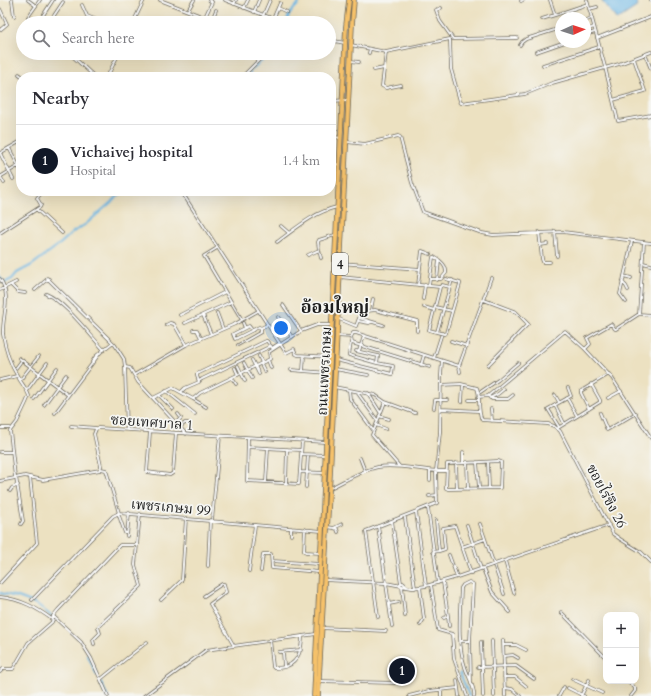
<!DOCTYPE html>
<meta charset="utf-8">
<style>
body{margin:0;font-family:Cardo,"Noto Serif Thai",serif;background:#f2f2f3;color:#2b2b33}
.controls{position:absolute;right:12px;bottom:12px;display:grid;overflow:hidden;border-radius:8px;box-shadow:0 4px 16px #0002}
.controls button{width:36px;height:36px;display:grid;place-items:center;padding:0;border:0;border-bottom:1px solid #e1e1e2;background:#fff;color:#2b2b33;font:20px sans-serif}
.compass{position:absolute;left:555px;top:12px;width:36px;height:36px;border-radius:50%;background:#fff;box-shadow:0 4px 16px #0002;rotate:87deg}
.you{position:absolute;left:281px;top:328px;width:14px;height:14px;margin:-10px;border:3px solid #fff;border-radius:50%;background:#1a73e8;box-shadow:0 0 0 6px #1a73e833}
.badge{display:grid;place-items:center;width:26px;height:26px;border-radius:50%;background:#111827;color:#fff;font-size:13px;font-weight:700}
.pin{position:absolute;translate:-50% -50%;border:2px solid #fff;box-shadow:0 1px 4px #0006}
.list{margin:0;padding:0;list-style:none}
h2{display:flex;justify-content:space-between;align-items:center;height:52px;margin:0;padding:0 16px;font-size:17px}
h2 small{font-size:13px;font-weight:400;color:#7c7c81}
.list li{display:grid;grid-template-columns:26px 1fr auto;gap:12px;align-items:center;box-sizing:border-box;height:72px;padding:0 16px;border-top:1px solid #e1e1e2}
.list b{display:block;font-size:15px;white-space:nowrap}
.list p{margin:0;font-size:13px;white-space:nowrap;color:#7c7c81}
.list em{font-size:13px;font-style:normal;color:#7c7c81}
.icon{flex:none;width:22px;height:22px;fill:none;stroke:currentColor;stroke-width:2;stroke-linecap:round;stroke-linejoin:round}
.map{position:relative;flex:none;width:651px;height:696px;overflow:hidden}
.search{position:absolute;background:#fff;box-shadow:0 4px 16px #0002;left:16px;top:16px;width:320px;height:44px;display:flex;align-items:center;gap:10px;box-sizing:border-box;padding:0 14px;border-radius:22px;color:#7c7c81;font-size:15px}
.panel{position:absolute;background:#fff;box-shadow:0 4px 16px #0002;left:16px;top:72px;width:320px;height:124px;border-radius:16px}
.map>svg:first-child{display:block}
.water{fill:#6bb6e4;stroke:#446980}
.lines{fill:none;stroke-linecap:round;stroke-linejoin:round}
.canal{stroke:#6bb6e4;stroke-width:2}
.minor-casing{stroke:#656156;stroke-width:3.5}
.primary-casing{stroke:#656156;stroke-width:5.5}
.minor{stroke:#fff;stroke-width:2}
.primary{stroke:#f5c16b;stroke-width:4}
.labels{text-anchor:middle;stroke-width:3.5;stroke-linejoin:round;paint-order:stroke}
.shield{fill:#f6f6f2;stroke:#5d5d5c;stroke-width:1}
.shield-label{font-size:13px;font-weight:bold;fill:#1c1c1c}
.street-label{font-size:14px;fill:#1c1c1c;stroke:#f6f6f2}
.district-label{font-size:18px;font-weight:bold;fill:#1c1c1c;stroke:#f6f6f2}
</style>
<div class="map">
<svg width="651" height="696" viewBox="0 0 651 696">
<rect width="100%" height="100%" fill="#f6f6f2"/>
<filter id="ink" filterUnits="userSpaceOnUse"><feTurbulence type="fractalNoise" baseFrequency=".025" numOctaves="2"/><feDisplacementMap in="SourceGraphic" scale="8" xChannelSelector="R" yChannelSelector="G"/><feConvolveMatrix kernelMatrix="1 2 1 2 8 2 1 2 1" color-interpolation-filters="sRGB"/></filter>
<filter id="wash" filterUnits="userSpaceOnUse"><feTurbulence type="fractalNoise" baseFrequency=".012" numOctaves="4" result="noise"/><feDisplacementMap in="SourceGraphic" scale="16" xChannelSelector="R" yChannelSelector="G"/><feGaussianBlur stdDeviation="0.9" result="paint"/><feColorMatrix in="noise" values="0 0 0 0 0 0 0 0 0 0 0 0 0 0 0 0 0 1.4 0 .05"/><feComposite in="paint" operator="in"/></filter>
<g filter="url(#wash)">
<rect width="100%" height="100%" fill="#ece1c1"/>
<path class="water" d="M601,0H636L638,6L617,20Z"/>
<g class="lines">
<path class="canal" d="M287,23C288,10 296,10 301,0
M250,77V71L267,56L268,53
M0,277L4,283L12,279L17,273L32,265L61,243L73,232L86,224L124,191
M0,593L18,597L34,603L53,617
M87,654L97,675
M460,673L469,696
M101,682L107,696"/>
</g>
</g>
<g filter="url(#ink)">
<g class="lines">
<g class="minor-casing">
<path id="minor" d="M12,0L14,16
M28,0L36,6
M160,0L219,23
M225,0L284,23
M550,0L555,15L588,4
M587,0L605,67L618,121L651,115
M651,0V1
M521,1L523,0
M234,4L236,0
M82,5L87,16L104,23
M244,8L248,0
M278,8L287,12
M441,8L436,10L440,21L453,39L517,38
M0,9L7,24L0,30
M589,9L597,7
M188,10L194,0
M254,12L259,0
M263,16L270,0
M205,17L212,2L209,0
M273,19L280,3
M542,19L555,15
M212,20L216,10
M585,21L591,18
M36,23L28,17L40,0
M38,23L53,0
M49,23L63,2
M133,23L144,0
M231,23L233,18
M236,23L239,18
M589,31V29L594,27
M585,35L595,32
M597,38L651,17
M329,40L345,43
M450,40L451,69L460,101L461,103L525,94L552,83L619,64L651,52
M351,45L386,52L450,39
M520,45L522,42L526,39L561,28
M386,52L382,86L386,88L401,85
M536,52L565,42
M69,53L95,77
M256,53L263,56
M369,53L370,49
M645,54L651,69
M351,61L359,62
M543,65L599,47
M374,70L384,68
M19,74L23,77
M107,77L119,53
M242,77L266,53
M613,100L645,91L634,59
M331,101L348,100
M331,136L340,138
M347,142L365,144L398,136L400,137L412,183L423,212L482,233L493,235L563,232L651,243
M9,148L21,171
M0,153L13,179
M0,153L21,141
M331,163L340,165
M0,176L4,183
M0,177L18,166
M181,191L286,353L294,349L296,354L298,355L330,357
M37,210L62,233
M281,226L289,233
M555,231L557,256
M539,232L542,259L543,262H550
M0,233L40,207L41,205L37,198L43,191
M277,242C295,229 314,212 337,207
M540,245L547,244
M217,248L204,256L242,320
M319,250L321,258
M308,255L319,250L318,242L319,240L335,235
M340,263L420,269
M643,263L651,265
M624,276L631,278
M340,277L440,287
M47,278L115,345L124,359L125,367L127,430
M0,279C12,295 2,316 3,334C5,348 10,364 18,377C21,383 27,389 29,396L26,403L17,422L10,431L15,477
M446,279L460,283V284L446,333L444,334L429,330L440,287L442,285L450,287
M437,280L439,260
M622,282L626,286L628,290
M11,285L18,292L25,293
M418,285L422,251L430,254
M429,285L433,257H434C440,260 447,266 446,273L441,279H430
M0,290L16,282
M35,290L45,281L49,279
M46,294C64,301 90,335 104,350
M423,299L425,285
M484,300L516,312L528,324L488,365
M626,302L620,294L632,241
M283,305L301,331
M338,307L347,306L367,311L375,310L417,321V331
M424,307L434,310
M435,307L452,311
M361,309L359,318L383,325
M371,310L373,299
M217,313L223,329
M639,314L651,315
M180,315L225,292
M203,315L211,334
M278,317L292,337
M339,319L356,326L359,318
M358,321L369,323L371,322
M185,323L231,302
M243,323L245,328
M166,325L170,323L174,324L186,345
M193,330H197L201,338
M252,330L249,326L233,334L235,339L259,327L261,328
M437,332L452,280
M337,336L351,337
M451,341L467,346
M351,342L349,355L377,363
M238,345L261,332V328L267,325
M585,349L590,344L587,338L611,324L615,329H616L639,314L644,242
M359,351L364,336
M259,356L262,363
M19,358L68,395
M434,358L442,333
M252,360L259,374
M268,360L271,368
M336,360L392,374L393,366L377,363L378,356L356,351
M92,362L96,356L112,343
M244,363L252,378
M261,364L265,372
M421,365L424,355
M238,366L245,381
M125,367L130,368L138,382L186,434
M430,367L352,343L351,337L353,333H356L459,366
M16,368L22,360
M235,368L238,375
M335,369L368,375
M291,370L328,373
M303,371L304,356
M460,372L459,366L491,278
M134,375L186,345L235,324L258,311
M232,378L236,384
M21,379L39,356
M0,380L17,376
M199,381L202,379L271,346
M441,385L461,384L477,388C481,397 477,410 482,420L548,424L554,426L560,431L613,534L620,539L641,552L651,562
M334,387L375,395L385,402L415,413
M28,389L47,363
M349,390L350,399L373,430
M166,391L195,414
M181,392L185,388L199,382L197,376V374L266,341H267L272,348L278,344
M358,392L359,395L377,420
M368,393L380,412
M479,393L498,380L518,363
M159,395L173,409
M555,395L559,402
M488,396L492,399H508L513,395
M478,397L488,396L565,331L585,349L612,378L651,438
M153,398L173,388L193,399L200,393L270,359L269,352L301,331L317,325H332
M490,398L498,394L504,389
M567,398L577,416
M608,398L621,391
M34,399L57,368
M193,399L206,407
M469,400H478
M385,402L372,435L399,466
M462,402L463,385
M44,405L66,375
M555,405L564,423
M434,408L435,400H447
M441,409L479,411
M491,409L492,421
M589,409L581,393V391L609,374
M55,413L100,353
M600,413L607,430L636,413
M379,416L389,419
M177,422L181,418L178,414
M376,425L386,429
M71,426L96,428
M181,426L185,423H188
M559,427L548,409L571,396L568,388
M0,428H10
M558,428L600,402V400L591,384
M150,432L147,472L170,475L173,473L176,433
M248,438L247,481L299,484L302,441
M248,447L301,450
M0,452H12
M301,454L325,455
M360,458L365,471
M498,461L501,462L500,488L448,489L446,488L447,464Z
M463,462V452
M467,462L468,489
M477,462L479,488
M488,462L489,488
M456,463L457,489
M101,469L106,470L119,513
M300,472L324,473
M16,477L23,521L21,524
M430,480V471
M0,481L25,476L43,480L100,470L101,466L94,434L96,429L98,428L325,442
M266,482L268,448
M286,484L287,449
M306,487L308,455
M330,488C345,481 362,470 378,467C399,463 424,472 446,471
M10,491L12,488L18,485
M429,496L437,495
M428,508L438,583
M416,512L426,586
M118,513L125,533H127
M405,518L415,588
M212,520L220,436
M392,521L401,583
M480,524L504,594
M467,525L481,569
M378,526L392,626
M327,527L334,528L342,524
M334,528L337,529L338,532
M305,529L304,551L306,552L320,553
M291,535V528
M127,536L129,513
M462,547L485,539
M439,551L445,549L443,528L455,526L471,573
M433,552L439,551L436,520
M449,555L457,577
M272,561L319,564
M505,561L514,593
M208,566L210,520
M483,569L492,592L510,612
M249,571L255,525
M261,571L263,554H271L272,568L319,572
M325,580L386,583L412,588L426,586L457,577L609,525
M443,582L448,616L444,618
M0,583L37,543L30,477
M397,585L403,583L407,587
M431,585L438,630L452,634L454,659L467,696
M402,586L405,616
M204,596L222,584H224L226,592L210,604L234,646
M0,597C21,599 37,608 53,620
M32,600L113,516L119,513L322,531
M161,600L182,580L186,518
M389,604L399,602
M561,612L606,658
M53,616L81,642L91,658L108,696
M448,616L449,626
M378,617L366,531L437,503L436,471L440,432L441,375L442,361
M420,625L424,619L420,587
M322,628L386,631
M270,640L273,667L274,668C278,668 283,668 287,666C299,662 302,647 302,636
M503,640L505,696
M461,641H470
M492,641L494,696
M481,642L483,696
M94,644L93,640L100,633L98,627L141,586L135,565L140,514
M503,645H516L526,650
M279,652L301,650
M283,652L284,666
M504,656L513,655L518,658
M478,667L516,666L534,679
M0,672L3,669H13L28,643L52,622L53,616L58,610L117,548L120,545H137
M504,677H515L526,686
M101,679L147,642
M572,679L602,693
M319,681L395,683
M628,681L635,688V691L631,696
M471,684L470,641L473,584L469,582L463,585L461,588C460,614 457,643 465,667C467,674 476,690 474,696
M458,688L459,696
M505,688L512,689L520,696
M568,688L584,696
M441,690V696
M144,696L206,650L316,634
M409,696L429,691L458,688L457,680
M559,696L564,687
M581,696L589,680"/>
</g>
<g class="primary-casing">
<path id="primary" d="M314,696L346,26L349,0
M318,696L330,474L352,25L354,0"/>
</g>
<use href="#minor" class="minor"/>
<use href="#primary" class="primary"/>
</g>
</g>
<g class="labels">
<rect class="shield" x="332" y="253" width="16" height="22" rx="3"/>
<g class="shield-label">
<text x="340" y="269">4</text>
</g>
<g class="street-label">
<text transform="translate(324 371) rotate(-87)" y="5">ถนนเพชรเกษม</text>
<text transform="translate(152 422) rotate(4)" y="5">ซอยเทศบาล 1</text>
<text transform="translate(607 496) rotate(62)" y="5">ซอยไร่ขิง 26</text>
<text transform="translate(171 507) rotate(5)" y="5">เพชรเกษม 99</text>
</g>
<g class="district-label">
<text x="335" y="313">อ้อมใหญ่</text>
</g>
</g>
</svg>
<div class="controls">
<button>+</button>
<button>−</button>
</div>
<svg class="compass" viewBox="-18 -18 36 36"><path d="M0-13l5 13h-10z" fill="#e53935"/><path d="M0 13l5-13h-10z" fill="#7c7c81"/></svg>
<div class="you"></div>
<div class="pin badge" style="left:402px;top:671px">1</div>
<div class="search"><svg class="icon" aria-label="search" viewBox="0 0 24 24"><circle cx="10" cy="10" r="6"/><path d="M15 15l6 6"/></svg>Search here</div>
<section class="panel">
<h2>Nearby<small></small></h2>
<ul class="list">
<li><span class="badge">1</span><div><b>Vichaivej hospital</b><p>Hospital</p></div><em>1.4 km</em></li>
</ul>
</section>
</div>
